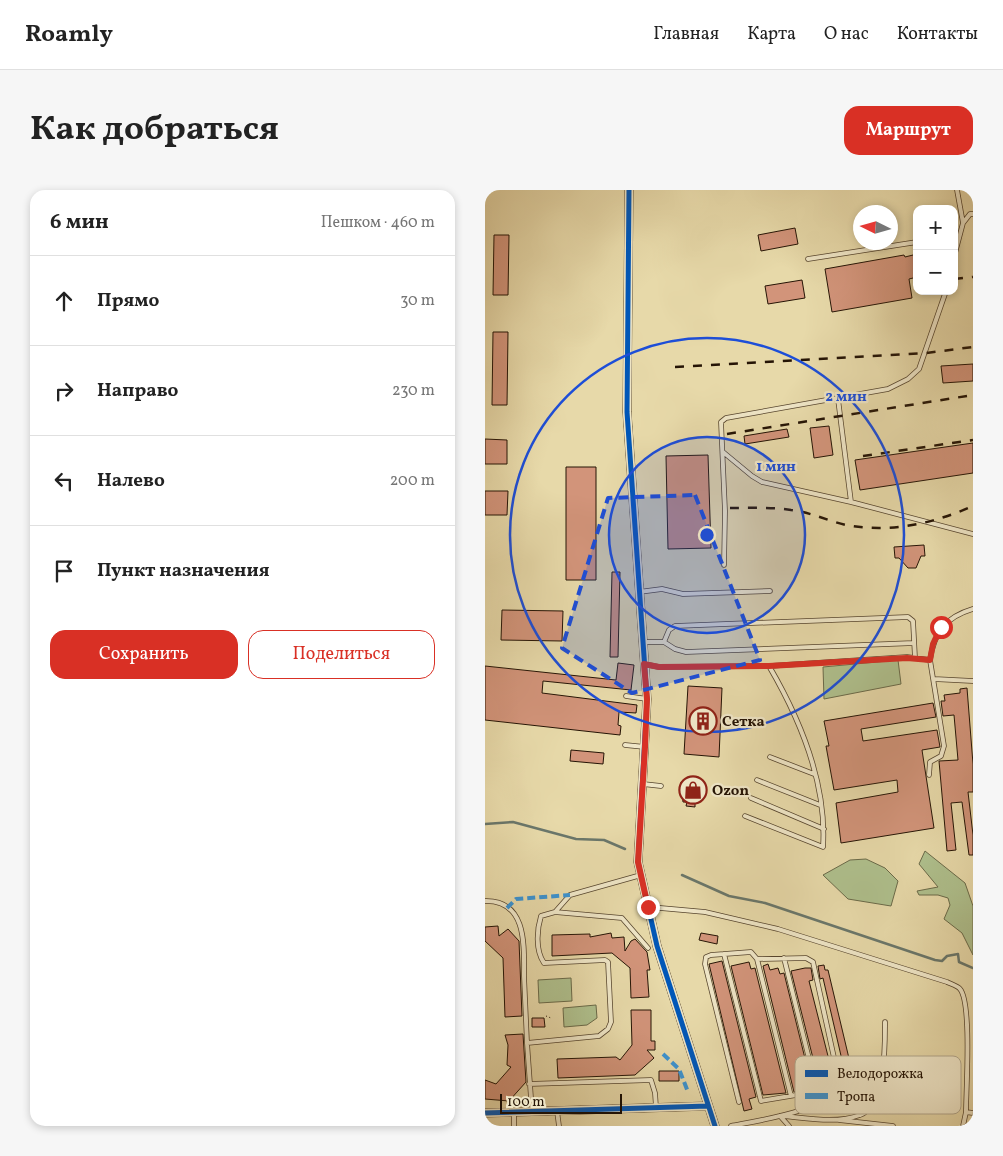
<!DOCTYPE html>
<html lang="ru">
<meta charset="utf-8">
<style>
body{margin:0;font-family:Vollkorn,serif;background:#f6f6f6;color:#222}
.controls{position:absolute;right:15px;top:15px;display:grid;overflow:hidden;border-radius:10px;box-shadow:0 2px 8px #0003}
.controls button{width:45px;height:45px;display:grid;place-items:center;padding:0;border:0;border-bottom:1px solid #e0e0e0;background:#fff;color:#222;font:25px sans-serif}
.compass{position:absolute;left:368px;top:15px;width:45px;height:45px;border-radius:50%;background:#fff;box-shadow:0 2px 8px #0003;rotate:275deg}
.scale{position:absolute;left:15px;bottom:12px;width:122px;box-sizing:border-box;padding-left:5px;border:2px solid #251405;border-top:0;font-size:14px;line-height:18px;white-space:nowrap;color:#251405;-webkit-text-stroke:4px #efe6c7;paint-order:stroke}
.stop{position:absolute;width:15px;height:15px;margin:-11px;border:4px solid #d93025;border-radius:50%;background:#fff}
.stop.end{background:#d93025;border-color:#fff;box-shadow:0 1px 5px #0008}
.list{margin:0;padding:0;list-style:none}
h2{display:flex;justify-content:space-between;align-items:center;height:65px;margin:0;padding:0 20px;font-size:21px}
h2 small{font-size:16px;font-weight:400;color:#767676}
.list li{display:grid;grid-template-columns:32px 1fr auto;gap:15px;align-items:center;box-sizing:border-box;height:90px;padding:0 20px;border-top:1px solid #e0e0e0}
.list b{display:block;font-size:19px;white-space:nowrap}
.list em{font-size:16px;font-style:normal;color:#767676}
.actions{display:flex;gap:10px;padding:15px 20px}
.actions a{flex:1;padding:11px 0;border:1px solid #d93025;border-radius:15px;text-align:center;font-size:18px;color:#d93025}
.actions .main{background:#d93025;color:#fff}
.icon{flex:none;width:28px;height:28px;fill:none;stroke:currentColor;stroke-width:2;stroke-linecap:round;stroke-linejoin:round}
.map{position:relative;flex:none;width:488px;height:936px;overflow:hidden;border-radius:15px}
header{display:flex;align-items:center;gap:30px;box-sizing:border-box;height:70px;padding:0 25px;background:#fff;border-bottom:1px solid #e0e0e0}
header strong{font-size:24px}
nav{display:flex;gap:28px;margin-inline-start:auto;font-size:18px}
.intro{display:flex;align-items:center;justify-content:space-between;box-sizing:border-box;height:120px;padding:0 30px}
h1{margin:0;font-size:35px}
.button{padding:12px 22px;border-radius:15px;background:#d93025;color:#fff;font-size:18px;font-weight:700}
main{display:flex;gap:30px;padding:0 30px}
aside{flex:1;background:#fff;border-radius:15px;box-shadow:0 2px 8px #0003}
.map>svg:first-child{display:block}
.green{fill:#afc08d;stroke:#6a6a49}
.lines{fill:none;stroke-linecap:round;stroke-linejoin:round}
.stream{stroke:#6a776b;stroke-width:2.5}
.building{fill:#d2947a;stroke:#251405}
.lane-casing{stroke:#56452e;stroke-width:5.5}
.street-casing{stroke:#56452e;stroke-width:9}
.path{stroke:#251405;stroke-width:1;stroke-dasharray:1 2.5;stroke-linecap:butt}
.lane{stroke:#efe6c7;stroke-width:4}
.street{stroke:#efe6c7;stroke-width:8}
.rail{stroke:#251405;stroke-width:2.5;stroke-dasharray:9 9;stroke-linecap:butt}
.quiet{stroke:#3b93d1;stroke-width:4;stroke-dasharray:8 4;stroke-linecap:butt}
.cycleway-casing{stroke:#efe6c7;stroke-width:8}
.cycleway{stroke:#0057b8;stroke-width:5}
.route{stroke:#d93025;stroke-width:6}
.marked{fill:#1d4ed8;fill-opacity:0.2;stroke:#1d4ed8;stroke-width:4;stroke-dasharray:10 6;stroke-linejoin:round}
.ring{fill:none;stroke:#1d4ed8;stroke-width:2.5}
.labels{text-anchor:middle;stroke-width:4.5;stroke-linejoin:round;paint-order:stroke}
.poi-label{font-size:15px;font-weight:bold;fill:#251405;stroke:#efe6c7;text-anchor:start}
.key{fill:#efe6c7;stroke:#b2a78d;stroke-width:1}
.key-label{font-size:14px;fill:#251405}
.centre{fill:#1d4ed8;stroke:#efe6c7;stroke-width:2.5}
.ring-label{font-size:15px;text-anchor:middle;font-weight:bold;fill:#1d4ed8;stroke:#efe6c7;stroke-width:4.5;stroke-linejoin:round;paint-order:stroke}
</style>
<header>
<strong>Roamly</strong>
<nav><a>Главная</a><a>Карта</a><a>О нас</a><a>Контакты</a></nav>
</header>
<div class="intro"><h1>Как добраться</h1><a class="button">Маршрут</a></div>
<main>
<aside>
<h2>6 мин<small>Пешком · 460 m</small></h2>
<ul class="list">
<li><svg class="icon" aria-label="ahead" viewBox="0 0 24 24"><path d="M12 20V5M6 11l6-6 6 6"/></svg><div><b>Прямо</b></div><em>30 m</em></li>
<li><svg class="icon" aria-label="right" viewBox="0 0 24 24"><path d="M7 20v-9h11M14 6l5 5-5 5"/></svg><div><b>Направо</b></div><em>230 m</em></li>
<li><svg class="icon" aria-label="left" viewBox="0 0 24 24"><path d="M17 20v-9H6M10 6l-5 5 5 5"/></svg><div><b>Налево</b></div><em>200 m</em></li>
<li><svg class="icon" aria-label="arrive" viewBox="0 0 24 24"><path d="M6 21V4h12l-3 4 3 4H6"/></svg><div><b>Пункт назначения</b></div></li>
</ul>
<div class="actions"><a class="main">Сохранить</a><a>Поделиться</a></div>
</aside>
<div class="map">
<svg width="488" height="936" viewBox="0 0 488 936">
<rect width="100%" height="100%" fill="#e7d9a9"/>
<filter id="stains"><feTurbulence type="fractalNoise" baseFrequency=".004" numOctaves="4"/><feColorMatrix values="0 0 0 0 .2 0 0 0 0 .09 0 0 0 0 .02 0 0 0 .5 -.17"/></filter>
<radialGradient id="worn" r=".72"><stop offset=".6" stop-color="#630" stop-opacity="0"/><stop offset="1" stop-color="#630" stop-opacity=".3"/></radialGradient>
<path class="green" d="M413,470L416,494L339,509L338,477Z
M440,661L480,693L488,716V765L477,743L459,729L465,715L463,708L453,705H434L432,701L453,697L434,674Z
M381,669L400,678L413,691L406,716L363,709L338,685L365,670Z
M86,788L87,811L54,813L53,790Z
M111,815L112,828L102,835L79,837L78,818Z"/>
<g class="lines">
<path class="stream" d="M0,634L28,632L91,649L119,650L140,659
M197,685L244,706L280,713L450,770L457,771L462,766L473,764L474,772L488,778"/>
</g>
<path class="building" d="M310,38L313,54L276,61L273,45Z
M9,45H24L23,105H8Z
M432,64V87L424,89L427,108L347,122L340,79L419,65L420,67Z
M317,90L320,108L283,114L280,96Z
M8,142H23L22,215H7Z
M488,174V191L458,193L456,176Z
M344,236L348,265L329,268L325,238Z
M302,239L304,247L260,254L259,246Z
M0,249L22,250V274H0Z
M488,253V283L375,300L370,270Z
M223,265L226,358L183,359L181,266Z
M81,277H111V390H81Z
M0,301H23L22,325H0Z
M439,355L440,366H436L431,378H423L414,368H410L409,357Z
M127,382H135L133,467H125Z
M17,420L78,421L77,451L16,450Z
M133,473L149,475L146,500L58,491L57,503L152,515L151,523L134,522L133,535L136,536L135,545L0,530V476L131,490Z
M203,496L237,498L234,567L199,564Z
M482,498L488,574V602H483L488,645V665H484L477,612L466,613L471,660L462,661L454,571L473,570L469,525L458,526L456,511H460L459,505L475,503V499Z
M448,513L451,527L376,539L378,551L452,540L455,557L437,560L449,638L356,653L351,613L413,602L412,590L349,600L341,556H344L339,531Z
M86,560L119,563L118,574L85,571Z
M196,592L217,593L216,608L210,607V617L201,616L202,612H198Z
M13,736L14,746L23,739L34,751L37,826L20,827L18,768L0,751V737Z
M126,743L127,748L139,747L140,761L146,751L150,749L162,762L165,780H162L164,807L146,808L145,778L127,763L67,766V745L105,744V747Z
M216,743L233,746L232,754L214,750Z
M237,771L271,907L264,909L267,919L259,921L224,774Z
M264,772L266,779L270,778L301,903L278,905L246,776Z
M283,774L285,780L293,778L295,784L299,783L327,897L309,902L278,776Z
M339,775L340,780H343L367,881L360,883L338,788L335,789L333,776Z
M320,778H326L328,790L324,791L345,874L340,876L345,894L335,896L306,781Z
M146,820H166V851H170V860H162L169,868L150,885L73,888L72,869L131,867L135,870L147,855Z
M47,828H59L60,837H47Z
M38,844L41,892L24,911L0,909V890L11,894L26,877L22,875L23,855L20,845Z
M174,881H194V891H174Z"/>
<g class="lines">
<g class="lane-casing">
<path id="lane" d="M472,0L478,33
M469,67L478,33L485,24H488
M323,69L432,52
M353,209L366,312L488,344
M238,262L267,286L277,292L366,312
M239,375L240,321L236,232L241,228L403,199L423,189L434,179L461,101
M154,402L177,399L198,404L285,401
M159,452H179L184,440L190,436L423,427L428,431L430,468
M179,452L190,459L201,462L429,453
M159,474L174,477L284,476L422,467L445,470
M449,489L488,491
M141,506L162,509
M140,555L160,557
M285,567L329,584
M444,585L445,572L456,566L459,556L445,470C449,442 461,427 488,419
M272,590L335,615
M158,594L176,596
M266,608L339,639
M260,626L338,657C342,595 315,529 284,476
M0,711C43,710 39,758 39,786C40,808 41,831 42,853
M164,717L220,722L293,739L462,792C466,794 473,796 475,799C487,813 481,901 481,922
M70,722L137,728L163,758
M239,764L276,911L323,903L355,895
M299,768L332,901
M272,769L306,906
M44,894L166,890L170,903L171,917
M72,921L74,936
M29,922V936
M47,922L42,853L114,846L123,839L126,832L123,772L120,770L59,773C50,760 52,739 56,726L70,722L85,705L156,685
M295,926L304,936
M298,926C322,928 351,934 375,925C401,916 400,854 400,832
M354,930L408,936
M246,936C271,931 347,920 355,895L328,772L321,768L272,769L266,762L226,765L221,767L220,774L254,912
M478,936L481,922L488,923"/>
</g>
<g class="street-casing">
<path id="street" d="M144,0L142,222L162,509L153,672L172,756L230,936
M0,923L223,916"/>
</g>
<path class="path" d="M61,826L66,828"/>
<use href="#lane" class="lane"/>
<use href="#street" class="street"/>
<path class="rail" d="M469,89L488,87
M190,177L441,163L488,157
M242,244L488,205
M378,266L488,250
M245,318C265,318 286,317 306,320C325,322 343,331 361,335C406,343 447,334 488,316"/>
<path class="quiet" d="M22,718L31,709L85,705
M178,864L194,879L203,902"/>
<g class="cycleway-casing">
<path id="cycleway" d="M144,0L142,222L162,509L153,672L172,756L230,936
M0,923L223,916"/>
</g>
<use href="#cycleway" class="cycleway"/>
</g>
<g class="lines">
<path class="route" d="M163,717L153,672L160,557L162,509L159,474L174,477L284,476L422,468L445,470L448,454L456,437"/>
</g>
<path class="marked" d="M210,305L275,470L147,503L77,458L123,308Z"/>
<circle cx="222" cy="345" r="98" fill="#1d4ed8" fill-opacity=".12"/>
<g class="ring">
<circle cx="222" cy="345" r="98"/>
<circle cx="222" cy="345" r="197"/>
</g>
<defs>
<g id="building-ring" transform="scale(1.4375)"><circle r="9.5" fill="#efe6c7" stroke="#8f2418" stroke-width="1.5"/><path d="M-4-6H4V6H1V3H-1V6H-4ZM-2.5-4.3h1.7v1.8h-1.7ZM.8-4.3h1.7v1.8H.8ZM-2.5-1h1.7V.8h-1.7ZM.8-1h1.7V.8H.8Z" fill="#8f2418"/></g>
<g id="shop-ring" transform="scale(1.4375)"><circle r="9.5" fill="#efe6c7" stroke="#8f2418" stroke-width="1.5"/><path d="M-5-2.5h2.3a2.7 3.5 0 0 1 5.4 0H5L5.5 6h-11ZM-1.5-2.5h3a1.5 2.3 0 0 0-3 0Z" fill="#8f2418"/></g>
</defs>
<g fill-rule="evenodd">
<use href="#building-ring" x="218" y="531"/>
<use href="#shop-ring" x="208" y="600"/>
</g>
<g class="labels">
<g class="poi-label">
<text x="237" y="536">Сетка</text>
<text x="227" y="605">Ozon</text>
</g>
</g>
<rect x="310" y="866" width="166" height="58" rx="8" class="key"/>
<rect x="320" y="880" width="23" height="7" fill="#0057b8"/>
<rect x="320" y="903" width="23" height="6" fill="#3b93d1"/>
<g class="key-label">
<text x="352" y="888">Велодорожка</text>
<text x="352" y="911">Тропа</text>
</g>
<circle cx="222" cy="345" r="8" class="centre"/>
<g class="ring-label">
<text x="361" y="211">2 мин</text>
<text x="291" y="281">1 мин</text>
</g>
<rect width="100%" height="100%" filter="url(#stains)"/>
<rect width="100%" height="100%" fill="url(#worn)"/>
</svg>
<div class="controls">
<button>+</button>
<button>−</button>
</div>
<svg class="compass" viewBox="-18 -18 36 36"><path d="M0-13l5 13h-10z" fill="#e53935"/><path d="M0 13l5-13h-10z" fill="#767676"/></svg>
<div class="scale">100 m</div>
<div class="stop" style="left:456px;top:437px"></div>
<div class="stop end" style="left:163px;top:717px"></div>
</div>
</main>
